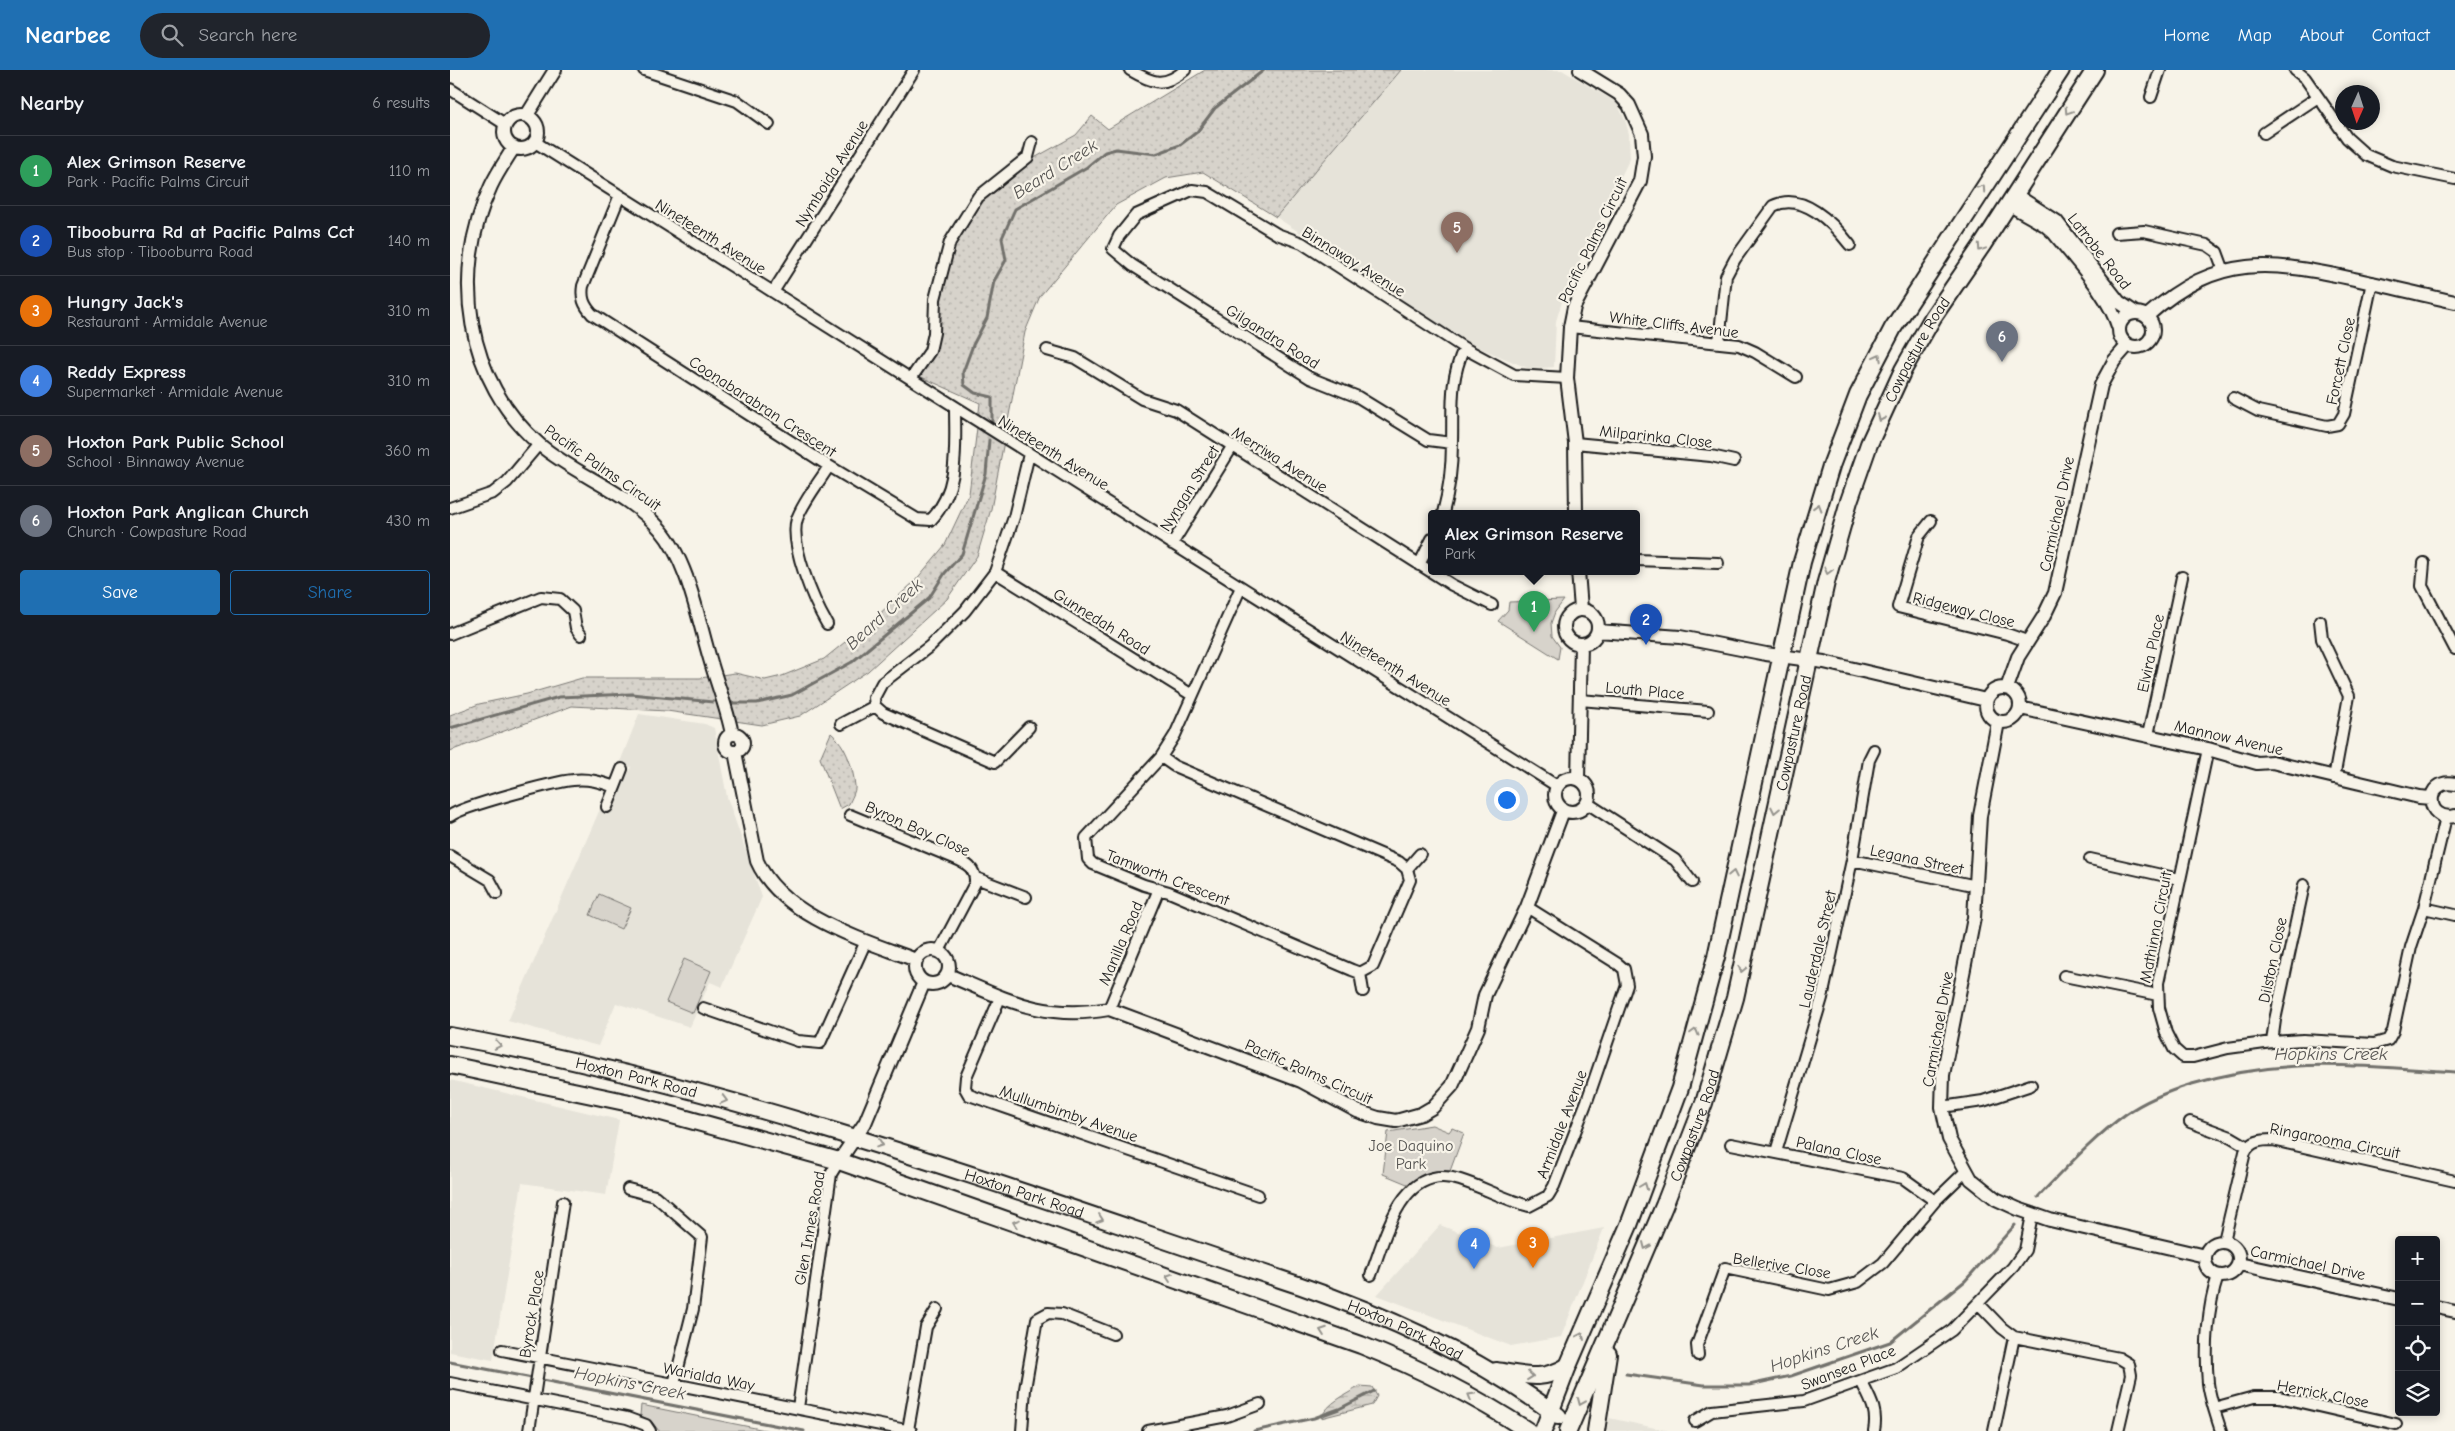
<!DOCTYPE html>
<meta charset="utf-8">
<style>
body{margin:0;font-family:"Comic Neue",sans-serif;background:#20242c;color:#f1f3f6}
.controls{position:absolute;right:15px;bottom:15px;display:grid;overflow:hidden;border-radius:5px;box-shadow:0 2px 8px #0003}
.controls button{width:45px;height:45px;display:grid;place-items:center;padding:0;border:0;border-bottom:1px solid #363941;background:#171b24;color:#f1f3f6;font:25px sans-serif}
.compass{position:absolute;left:1885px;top:15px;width:45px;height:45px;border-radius:50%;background:#171b24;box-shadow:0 2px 8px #0003;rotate:183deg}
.you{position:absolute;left:1056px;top:729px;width:18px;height:18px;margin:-12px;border:4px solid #fff;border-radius:50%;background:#1a73e8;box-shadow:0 0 0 8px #1a73e833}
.badge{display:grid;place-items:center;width:32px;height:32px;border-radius:50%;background:#1f6fb2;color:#fff;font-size:16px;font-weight:700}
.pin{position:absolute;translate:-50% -41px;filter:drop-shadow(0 1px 2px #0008)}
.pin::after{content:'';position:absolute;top:26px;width:18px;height:15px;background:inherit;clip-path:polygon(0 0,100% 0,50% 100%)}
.popup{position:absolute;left:978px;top:440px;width:212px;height:65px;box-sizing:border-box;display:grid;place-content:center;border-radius:5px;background:#171b24;filter:drop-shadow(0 1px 4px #0005);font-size:16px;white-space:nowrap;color:#9ea1a6}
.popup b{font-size:19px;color:#f1f3f6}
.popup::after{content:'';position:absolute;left:50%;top:100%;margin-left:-10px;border:10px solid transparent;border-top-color:#171b24}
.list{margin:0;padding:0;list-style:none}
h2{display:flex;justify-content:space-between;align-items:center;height:65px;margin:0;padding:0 20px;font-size:21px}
h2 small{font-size:16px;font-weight:400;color:#9ea1a6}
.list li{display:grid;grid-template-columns:32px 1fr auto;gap:15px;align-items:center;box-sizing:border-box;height:70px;padding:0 20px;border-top:1px solid #363941}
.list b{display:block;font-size:19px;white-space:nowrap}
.list p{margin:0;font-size:16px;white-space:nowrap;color:#9ea1a6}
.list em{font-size:16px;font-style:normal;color:#9ea1a6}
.actions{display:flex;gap:10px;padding:15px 20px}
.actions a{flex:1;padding:11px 0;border:1px solid #1f6fb2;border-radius:5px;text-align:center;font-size:18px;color:#1f6fb2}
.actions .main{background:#1f6fb2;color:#fff}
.icon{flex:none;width:28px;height:28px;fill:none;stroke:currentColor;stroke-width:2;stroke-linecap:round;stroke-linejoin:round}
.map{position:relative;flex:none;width:2005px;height:1361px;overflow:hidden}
header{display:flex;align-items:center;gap:30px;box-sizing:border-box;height:70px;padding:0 25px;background:#1f6fb2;color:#fff}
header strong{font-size:24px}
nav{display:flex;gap:28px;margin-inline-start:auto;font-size:18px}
.search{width:350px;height:45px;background:#20242c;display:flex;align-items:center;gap:12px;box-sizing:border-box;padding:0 18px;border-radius:28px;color:#9ea1a6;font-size:19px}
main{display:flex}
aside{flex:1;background:#171b24}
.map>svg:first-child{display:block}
.built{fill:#e6e3d9}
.grass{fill:url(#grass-dots);stroke:#7a7874}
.wetland{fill:url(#wetland-marsh);stroke:#7a7874}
.green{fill:#d7d3cb;stroke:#7a7874}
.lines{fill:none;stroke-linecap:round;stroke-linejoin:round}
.stream{stroke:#72716c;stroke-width:3}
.minor-casing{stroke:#1c1c1c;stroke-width:14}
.tertiary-casing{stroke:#1c1c1c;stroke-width:16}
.primary-casing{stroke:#1c1c1c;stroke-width:20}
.minor{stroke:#f7f3e8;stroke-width:10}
.tertiary{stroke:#f7f3e8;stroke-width:12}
.primary{stroke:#f7f3e8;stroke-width:16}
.oneway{stroke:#94928c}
.labels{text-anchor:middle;stroke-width:4.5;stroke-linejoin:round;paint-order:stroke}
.street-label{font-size:16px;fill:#1c1c1c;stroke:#f7f3e8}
.park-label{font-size:16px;fill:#545351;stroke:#f7f3e8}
.water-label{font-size:18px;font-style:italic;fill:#565452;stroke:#f7f3e8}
</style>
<header>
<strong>Nearbee</strong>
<div class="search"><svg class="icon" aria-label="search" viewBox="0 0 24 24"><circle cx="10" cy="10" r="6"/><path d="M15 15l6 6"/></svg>Search here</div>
<nav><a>Home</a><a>Map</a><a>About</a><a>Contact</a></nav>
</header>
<main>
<aside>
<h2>Nearby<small>6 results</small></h2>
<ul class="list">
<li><span class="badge" style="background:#2e9e5b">1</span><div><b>Alex Grimson Reserve</b><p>Park · Pacific Palms Circuit</p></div><em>110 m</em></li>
<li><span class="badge" style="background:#1a4fb4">2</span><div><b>Tibooburra Rd at Pacific Palms Cct</b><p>Bus stop · Tibooburra Road</p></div><em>140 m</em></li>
<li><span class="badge" style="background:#e8710a">3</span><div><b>Hungry Jack's</b><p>Restaurant · Armidale Avenue</p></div><em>310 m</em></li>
<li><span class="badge" style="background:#3f7fe0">4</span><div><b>Reddy Express</b><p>Supermarket · Armidale Avenue</p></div><em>310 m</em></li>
<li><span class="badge" style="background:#8d6e63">5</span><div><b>Hoxton Park Public School</b><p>School · Binnaway Avenue</p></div><em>360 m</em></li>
<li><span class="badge" style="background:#6b7280">6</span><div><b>Hoxton Park Anglican Church</b><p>Church · Cowpasture Road</p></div><em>430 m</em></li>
</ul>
<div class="actions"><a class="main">Save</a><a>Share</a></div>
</aside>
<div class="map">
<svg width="2005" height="1361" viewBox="0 0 2005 1361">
<defs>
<pattern id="grass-dots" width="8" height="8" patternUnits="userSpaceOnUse" patternTransform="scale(1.25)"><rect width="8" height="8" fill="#d7d3cb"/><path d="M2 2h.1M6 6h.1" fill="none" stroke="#b8b5ae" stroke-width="1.8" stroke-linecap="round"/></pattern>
<pattern id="wetland-marsh" width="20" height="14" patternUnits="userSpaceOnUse" patternTransform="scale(1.25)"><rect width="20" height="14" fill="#d7d3cb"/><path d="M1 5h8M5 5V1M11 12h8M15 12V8" fill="none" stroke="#b8b5ae"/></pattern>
</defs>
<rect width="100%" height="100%" fill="#f7f3e8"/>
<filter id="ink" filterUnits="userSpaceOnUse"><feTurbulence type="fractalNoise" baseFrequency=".02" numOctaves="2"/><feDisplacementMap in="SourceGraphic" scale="10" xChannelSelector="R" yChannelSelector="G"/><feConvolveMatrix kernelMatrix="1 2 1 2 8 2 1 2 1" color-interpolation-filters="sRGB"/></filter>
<g filter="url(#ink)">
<path class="built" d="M951,0H1112L1167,33L1175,50L1179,64L1180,88L1116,219L1106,251L1104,297L1080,299L1020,274L826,147Z
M189,644L255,654L264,658L277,727L312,827L272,917L260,912L240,957L166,933L148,976L58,951L150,739L161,743L181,697L170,692Z
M0,1010L169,1050L156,1125L72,1113L43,1290L0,1282Z
M990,1155L1048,1178L1154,1158L1111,1267L1061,1276L927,1225Z
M1159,1348L1219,1361H1157Z"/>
<path class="grass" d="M755,0H951L826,147L753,102L716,108L666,135L590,226L575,262L541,439L527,486L497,529L418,601L350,646L312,655L217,641L122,636L0,681V645L29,634L77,624L132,608H250L285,603L315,610L332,606L374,589L426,547L465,511L495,475L519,424L530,333L469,306L471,284L479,269L485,212L521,136L568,97L626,65L642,46L658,59Z
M381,663C396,675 403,697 405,716C406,721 401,729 399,734L390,739L370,688Z"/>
<path class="wetland" d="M910,1316L922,1317L927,1326L922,1335L871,1348C878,1332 896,1325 910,1316Z"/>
<path class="green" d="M1114,530L1105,542L1101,553L1102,566L1110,577L1108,589L1048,551L1058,540L1059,532Z
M149,824L181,838L171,859L140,845Z
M234,889L261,901L243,943L216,932Z
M982,1055L999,1062L1002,1058L1014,1063L1000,1101L981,1102L957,1114L933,1104L938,1062Z
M191,1335L320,1361H209L202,1352L190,1345Z"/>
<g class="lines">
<path class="stream" d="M542,354V327L525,323L514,315L513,302L523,275L537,248L544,211L556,190L552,168L565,139L637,97L655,82L666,79L706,84L730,75L747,62L765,38L814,0
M281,633H307L342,625L402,592L479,528L495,503L512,484L536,404L539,370
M0,658L109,627L181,624L263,632
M1588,1127C1616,1098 1644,1067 1676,1044C1696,1030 1719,1021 1742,1014C1834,986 1911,996 2005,1002
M0,1292L354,1361
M1176,1304L1254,1315H1299L1341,1306L1440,1272L1515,1211L1565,1155
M804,1361L864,1348L889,1339L924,1321"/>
<g class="minor-casing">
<path id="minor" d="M194,0L287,31L319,54
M680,0C702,13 714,18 735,0
M1845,0L1855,8L1897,68L1916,85L1942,96L2005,109
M0,19L55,54
M1701,27L1710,0
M1814,63L1868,27
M85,72L1107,716
M170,125L133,216C131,228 134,235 142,244L379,396L467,449L481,450C510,419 505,377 505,337
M1666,163L1694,161L1757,175L1767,182L1774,201
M323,222L464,0
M1120,257L1289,275L1305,282L1346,307
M1269,272L1276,206L1285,189L1323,136C1352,121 1383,153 1400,175
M597,280L625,288L692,329L726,340L1002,515L1042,535
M462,307L480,281L484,263L485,229L500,172L528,127L578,87L582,72
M1783,328L1808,341L1877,356L1888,354L1894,344L1922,212
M1002,373L978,370L908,327L860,308L682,195L663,179L669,166L686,145L742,120L757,122L827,164L852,173L1014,278L1064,305L1117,308
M1125,373L1261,386L1284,391
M579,384L564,447L545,502L515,541L480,576L432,613L424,628L425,636L433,643L545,692L579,657
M0,438L43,423L57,412L89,374
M993,443C999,421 1002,397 1002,373C1003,337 999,312 1014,278
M1481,451L1469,466L1448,537L1557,564L1577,571
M722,474L782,377
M1186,490L1268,493
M1974,493L1972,516L2005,579
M969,495L982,469
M545,502L742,625
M1870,551L1872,569L1899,626L1884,708
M377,554C364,532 339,474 347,449C353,432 370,411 379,396
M0,564L91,527L110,529L123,541L126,558L131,565
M1130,630L1258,641
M391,654L425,636
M1698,665L1732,507
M1758,679L1708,913L1709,938L1716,963L1724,979L1733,987H1743L1778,978L1822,972L1853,970L1924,974L1938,970L1943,961L1961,877L1974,838L1996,747
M711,687L724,696L949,792L957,799L960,810L923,896L910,903L902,900L719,822L694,815L643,794L638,789L636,768L711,687L725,665L791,517
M1137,733L1225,790L1242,812
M157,737L165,717
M400,745L504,788C516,793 526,798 525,813L489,881
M0,746C13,736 104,712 123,710C138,708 151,712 165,717L172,699
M0,786L40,810L47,823
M1640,789L1729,809
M1402,790L1527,816
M957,799L970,784
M526,808L576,827
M1974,838L2005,845
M910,903L913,921
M1614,906L1708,925
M550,928L516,1007L515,1018L519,1025L808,1125
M253,938L348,971L370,973L416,871
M659,939L709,819
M1822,972L1825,950L1854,815
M1492,1037L1533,1031L1581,1015
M1740,1052L1781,1067L1798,1077
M1281,1074L1453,1108L1485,1131
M1326,1082L1372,928L1402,790L1419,690L1424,680
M178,1119L205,1126L252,1167L243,1239L224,1314
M1774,1171L1795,1082C1801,1071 1811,1070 1823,1070L2005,1111
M921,1205C936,1165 952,1091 1010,1110C1033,1117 1055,1130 1079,1136L1098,1126L1104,1116L1137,1031L1177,915L1174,899L1168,894L1077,837
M1768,1206C1757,1238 1755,1279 1758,1313C1760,1329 1766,1345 1771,1361
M1528,1233L1552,1258L1564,1267L1669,1288L1679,1294L1681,1305L1668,1361
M52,1280L461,1361
M1248,1285L1247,1275L1275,1198L1379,1220L1408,1212L1433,1193L1485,1131L1515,1102
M1411,1311C1420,1329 1428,1340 1424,1361
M0,1313L177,1348L196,1355L200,1361
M348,1338L381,1104L389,1091
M1764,1338L1804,1327H1829L1946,1354
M1245,1351L1262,1341L1354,1331L1446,1298L1502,1260L1563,1197L1575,1180L1582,1145
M458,1360L476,1257L487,1239
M79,1361L113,1132
M572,1361L575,1319L587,1249L598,1243L612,1244L663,1264
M698,1361L777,1346L810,1334
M1544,1361L1564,1267"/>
</g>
<g class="tertiary-casing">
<path id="tertiary" d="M54 62a17 17 0 1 1 34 0a17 17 0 1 1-34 0Z
M77,45L105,0
M64,77C56,90 47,103 41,116C0,203 16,312 90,375C127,406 178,422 210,459C238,491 248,549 260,589C267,614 277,638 282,664
M1564,124L1606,151L1669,232L1684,242
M1558,134L1595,155L1604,163C1627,192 1658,223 1669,259
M1669 260a17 17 0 1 1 34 0a17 17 0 1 1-34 0Z
M1697,246C1769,182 1821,191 1909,210C1941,217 1973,225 2005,232
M1126,443L1125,373L1117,308L1120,257L1124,237L1190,111L1194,86L1192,64L1179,35L1169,24L1130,0
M1128,501L1131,539
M1114 557a17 17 0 1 1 34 0a17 17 0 1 1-34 0Z
M1148,561L1230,567L1316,584L1374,592L1536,630
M1536 635a17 17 0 1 1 34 0a17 17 0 1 1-34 0Z
M1557,618L1568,587L1594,546L1605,523L1651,315L1664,291L1678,275
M1570,638L1758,679L1807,693L1822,692L1969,727L1981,728
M1548,652L1530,746L1524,848L1493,1005L1492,1037L1499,1069L1521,1109L1546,1129L1568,1139L1600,1150L1755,1186
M275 673a9 9 0 1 1 18 0a9 9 0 1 1-18 0Z
M285,682L307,791C331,846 413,870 466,890
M1105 725a17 17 0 1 1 34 0a17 17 0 1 1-34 0Z
M1128,709L1131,574
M2005,714C1974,707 1974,753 2005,746
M465 897a17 17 0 1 1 34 0a17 17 0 1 1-34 0Z
M498,905C556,929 593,951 659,939L851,1011L907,1041L928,1048L946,1051L971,1044L983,1037L1002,1016L1028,958L1035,925L1077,837L1113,741
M389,1091L415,1053L474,912
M1755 1189a17 17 0 1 1 34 0a17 17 0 1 1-34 0Z
M1789,1194L1949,1229
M1986,1237L2005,1241"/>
</g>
<g class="primary-casing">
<g id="primary">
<path id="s1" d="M0,966C292,1018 571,1123 851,1216C943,1248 1030,1288 1108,1346"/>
<path d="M0,995L175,1032L389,1091L911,1275C969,1298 1025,1326 1078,1361"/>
<path d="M1046,1301C1074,1305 1092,1312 1118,1296"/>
<path d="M1093,1361L1118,1296L1179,1155L1230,1018L1266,887L1352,492L1381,396L1408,325L1443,258L1611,0"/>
<path id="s2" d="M1118,1361L1214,1136L1254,1033L1285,928L1376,512L1399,431L1419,374L1453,300L1483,247L1533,174L1645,0"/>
<path d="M1146,1361L1158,1284"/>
</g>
</g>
<use href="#minor" class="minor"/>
<use href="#tertiary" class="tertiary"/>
<use href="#primary" class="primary"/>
</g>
<defs><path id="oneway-chevron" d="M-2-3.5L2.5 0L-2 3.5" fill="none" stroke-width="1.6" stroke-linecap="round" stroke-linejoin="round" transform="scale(1.25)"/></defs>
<g class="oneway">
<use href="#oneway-chevron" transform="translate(1618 41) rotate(123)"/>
<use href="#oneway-chevron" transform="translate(1532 118) rotate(-56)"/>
<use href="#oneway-chevron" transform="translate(1531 178) rotate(124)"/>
<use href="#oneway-chevron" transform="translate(1428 287) rotate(-62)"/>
<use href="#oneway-chevron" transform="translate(1431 348) rotate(114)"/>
<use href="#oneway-chevron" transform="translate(1368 437) rotate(-73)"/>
<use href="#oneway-chevron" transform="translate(1378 501) rotate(105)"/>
<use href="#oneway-chevron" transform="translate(1325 740) rotate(102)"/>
<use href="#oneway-chevron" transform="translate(1283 804) rotate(-78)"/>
<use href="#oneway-chevron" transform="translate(1292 899) rotate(103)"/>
<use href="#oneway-chevron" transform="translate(1245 962) rotate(-75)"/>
<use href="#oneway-chevron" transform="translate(48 975) rotate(11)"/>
<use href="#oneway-chevron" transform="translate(274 1030) rotate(15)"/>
<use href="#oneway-chevron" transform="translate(430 1074) rotate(19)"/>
<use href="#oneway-chevron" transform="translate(1194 1116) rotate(-69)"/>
<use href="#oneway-chevron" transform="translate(650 1149) rotate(19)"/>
<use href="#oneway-chevron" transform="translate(566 1153) rotate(-161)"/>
<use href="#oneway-chevron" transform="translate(1196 1176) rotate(114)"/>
<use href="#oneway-chevron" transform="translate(719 1207) rotate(-161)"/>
<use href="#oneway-chevron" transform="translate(873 1261) rotate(-160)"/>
<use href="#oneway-chevron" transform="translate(1131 1266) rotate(-66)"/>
<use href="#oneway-chevron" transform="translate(1080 1306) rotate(6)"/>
<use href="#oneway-chevron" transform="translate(1021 1326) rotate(-150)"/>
<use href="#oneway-chevron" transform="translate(1131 1332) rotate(113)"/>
</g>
</g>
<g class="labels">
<g class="street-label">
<text transform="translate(381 103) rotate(-58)" y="6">Nymboida Avenue</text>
<text transform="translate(261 166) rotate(32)" y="6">Nineteenth Avenue</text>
<text transform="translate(1142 170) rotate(-64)" y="6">Pacific Palms Circuit</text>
<text transform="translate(1650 181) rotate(52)" y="6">Latrobe Road</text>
<text transform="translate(904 191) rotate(32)" y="6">Binnaway Avenue</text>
<text transform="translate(1224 254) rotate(7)" y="6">White Cliffs Avenue</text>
<text transform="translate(823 266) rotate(32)" y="6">Gilgandra Road</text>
<text dy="6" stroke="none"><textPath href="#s2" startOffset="1141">Cowpasture Road</textPath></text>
<text transform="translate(1890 291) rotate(-78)" y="6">Forcett Close</text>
<text transform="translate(313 336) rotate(33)" y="6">Coonabarabran Crescent</text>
<text transform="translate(1206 366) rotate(6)" y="6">Milparinka Close</text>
<text transform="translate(604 382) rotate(32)" y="6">Nineteenth Avenue</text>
<text transform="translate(830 389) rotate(32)" y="6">Merriwa Avenue</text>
<text transform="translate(153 397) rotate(35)" y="6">Pacific Palms Circuit</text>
<text transform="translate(739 418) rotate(-58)" y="6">Nyngan Street</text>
<text transform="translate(1606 444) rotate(-78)" y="6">Carmichael Drive</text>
<text transform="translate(1514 539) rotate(14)" y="6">Ridgeway Close</text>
<text transform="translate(652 551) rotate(32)" y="6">Gunnedah Road</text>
<text transform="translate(1700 583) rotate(-78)" y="6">Elvira Place</text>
<text transform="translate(946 598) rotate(32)" y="6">Nineteenth Avenue</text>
<text transform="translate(1195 620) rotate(5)" y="6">Louth Place</text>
<text dy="6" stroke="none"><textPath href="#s2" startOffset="736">Cowpasture Road</textPath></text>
<text transform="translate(1779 667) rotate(13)" y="6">Mannow Avenue</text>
<text transform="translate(468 758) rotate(24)" y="6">Byron Bay Close</text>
<text transform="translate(1467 789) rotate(12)" y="6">Legana Street</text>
<text transform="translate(718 807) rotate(21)" y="6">Tamworth Crescent</text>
<text transform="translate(1705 857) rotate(-79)" y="6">Mathinna Circuit</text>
<text transform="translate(670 873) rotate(-67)" y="6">Manilla Road</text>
<text transform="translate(1367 879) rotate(-77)" y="6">Lauderdale Street</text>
<text transform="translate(1822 890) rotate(-78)" y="6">Dilston Close</text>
<text transform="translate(1487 959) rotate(-80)" y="6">Carmichael Drive</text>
<text transform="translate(859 1001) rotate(24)" y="6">Pacific Palms Circuit</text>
<text dy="6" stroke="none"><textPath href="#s1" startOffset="191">Hoxton Park Road</textPath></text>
<text transform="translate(619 1043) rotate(19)" y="6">Mullumbimby Avenue</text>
<text transform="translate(1111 1054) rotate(-69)" y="6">Armidale Avenue</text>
<text dy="6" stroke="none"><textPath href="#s2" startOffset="331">Cowpasture Road</textPath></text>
<text transform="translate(1885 1070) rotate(11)" y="6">Ringarooma Circuit</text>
<text transform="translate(1389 1080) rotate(12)" y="6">Palana Close</text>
<text dy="6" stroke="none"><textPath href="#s1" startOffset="596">Hoxton Park Road</textPath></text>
<text transform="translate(359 1158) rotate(-80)" y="6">Glen Innes Road</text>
<text transform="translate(1858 1192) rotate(12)" y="6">Carmichael Drive</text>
<text transform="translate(1332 1195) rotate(9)" y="6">Bellerive Close</text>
<text transform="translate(81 1244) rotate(-81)" y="6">Byrock Place</text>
<text dy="6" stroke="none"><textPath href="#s1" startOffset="1001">Hoxton Park Road</textPath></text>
<text transform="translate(1398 1297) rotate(-21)" y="6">Swansea Place</text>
<text transform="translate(259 1306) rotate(11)" y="6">Warialda Way</text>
<text transform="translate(1873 1323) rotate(11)" y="6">Herrick Close</text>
</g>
<g class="park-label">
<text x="961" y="1081">Joe Daquino<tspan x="961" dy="18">Park</tspan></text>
</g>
<g class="water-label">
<text transform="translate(605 99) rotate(-32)" y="6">Beard Creek</text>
<text transform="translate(434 544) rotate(-42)" y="6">Beard Creek</text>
<text x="1881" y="990">Hopkins Creek</text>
<text transform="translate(1374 1279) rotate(-18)" y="6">Hopkins Creek</text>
<text transform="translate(180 1313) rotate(11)" y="6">Hopkins Creek</text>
</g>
</g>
</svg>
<div class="controls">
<button>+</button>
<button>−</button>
<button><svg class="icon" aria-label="locate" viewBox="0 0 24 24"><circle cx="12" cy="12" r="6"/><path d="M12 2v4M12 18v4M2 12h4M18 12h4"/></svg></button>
<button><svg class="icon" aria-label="layers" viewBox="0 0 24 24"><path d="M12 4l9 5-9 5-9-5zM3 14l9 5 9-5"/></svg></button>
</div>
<svg class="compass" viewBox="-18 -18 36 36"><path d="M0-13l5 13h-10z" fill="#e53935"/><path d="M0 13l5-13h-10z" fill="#9ea1a6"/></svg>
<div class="you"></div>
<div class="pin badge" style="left:1084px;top:562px;background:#2e9e5b">1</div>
<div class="popup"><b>Alex Grimson Reserve</b>Park</div>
<div class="pin badge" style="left:1196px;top:575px;background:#1a4fb4">2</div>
<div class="pin badge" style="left:1083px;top:1198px;background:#e8710a">3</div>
<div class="pin badge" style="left:1024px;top:1199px;background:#3f7fe0">4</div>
<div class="pin badge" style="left:1007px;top:183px;background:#8d6e63">5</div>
<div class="pin badge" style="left:1552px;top:292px;background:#6b7280">6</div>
</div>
</main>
